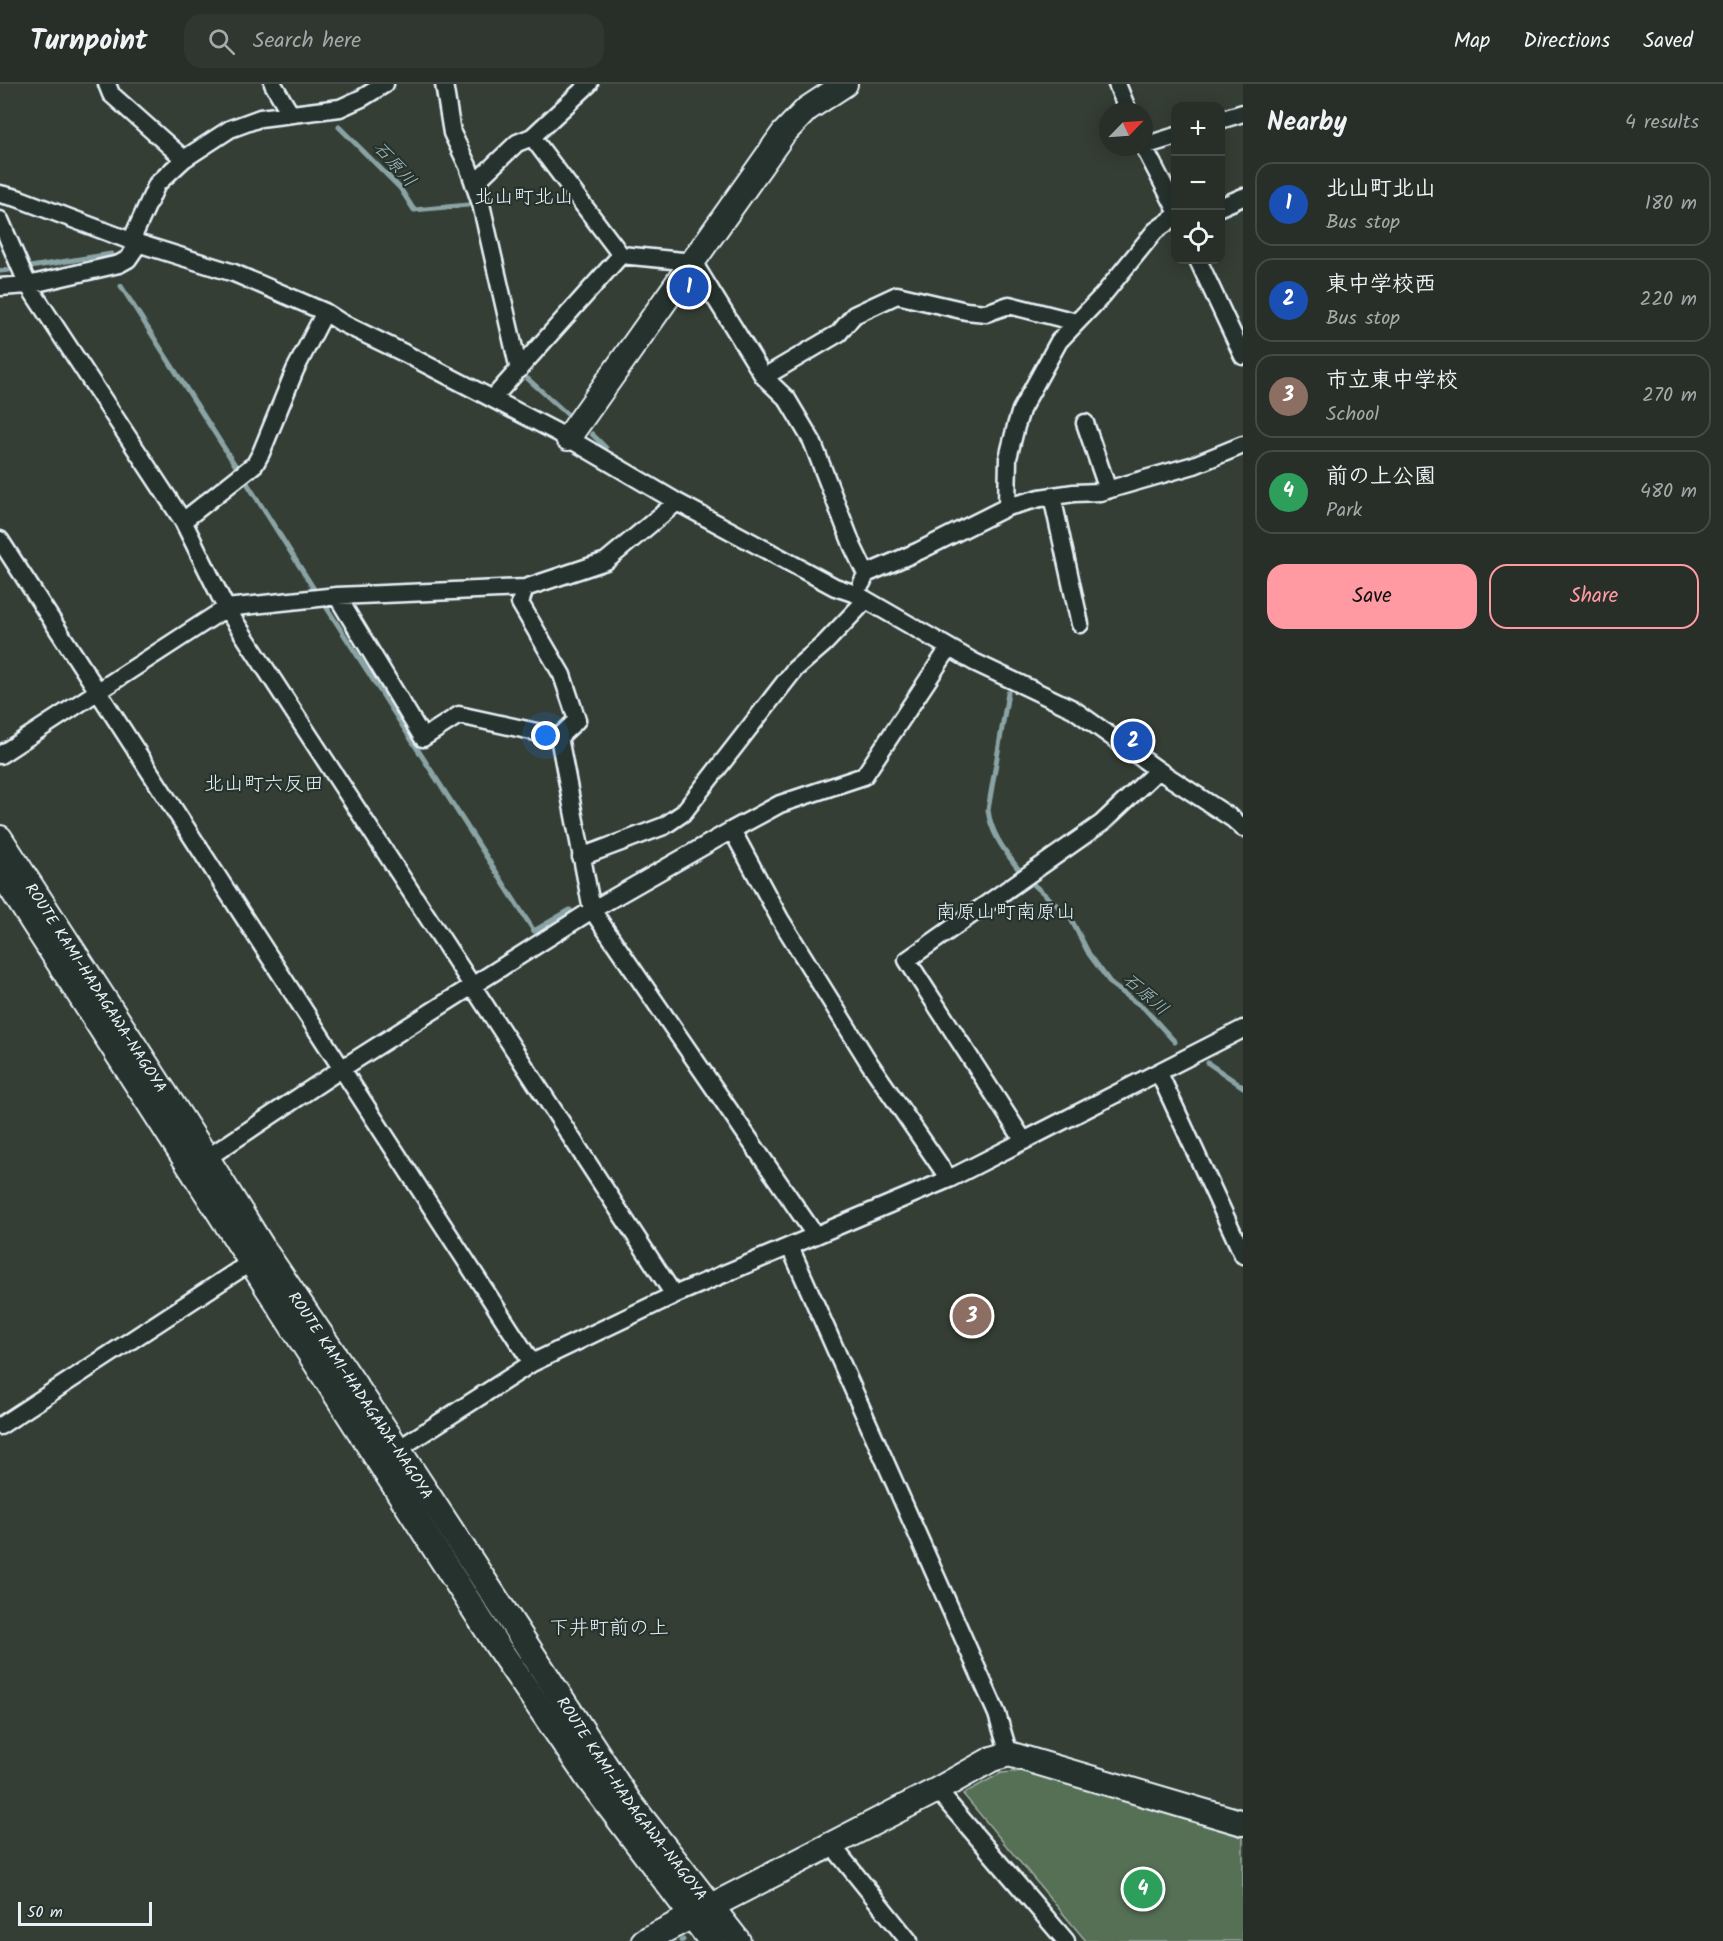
<!DOCTYPE html>
<meta charset="utf-8">
<style>
body{margin:0;font-family:Kalam,"Klee One",sans-serif;background:#303630;color:#f1f3f6}
.controls{position:absolute;right:18px;top:18px;display:grid;overflow:hidden;border-radius:12px;box-shadow:0 3px 15px #0003}
.controls button{width:54px;height:54px;display:grid;place-items:center;padding:0;border:0;border-bottom:2px solid #444a45;background:#282e28;color:#f1f3f6;font:30px sans-serif}
.compass{position:absolute;left:1099px;top:18px;width:54px;height:54px;border-radius:50%;background:#282e28;box-shadow:0 3px 15px #0003;rotate:65deg}
.scale{position:absolute;left:18px;bottom:15px;width:134px;box-sizing:border-box;padding-left:6px;border:3px solid #e8f1f8;border-top:0;font-size:16px;line-height:21px;white-space:nowrap;color:#e8f1f8;-webkit-text-stroke:4px #26332d;paint-order:stroke}
.you{position:absolute;left:546px;top:652px;width:21px;height:21px;margin:-15px;border:4px solid #fff;border-radius:50%;background:#1a73e8;box-shadow:0 0 0 9px #1a73e833}
.badge{display:grid;place-items:center;width:39px;height:39px;border-radius:50%;background:#ff9aa2;color:#fff;font-size:20px;font-weight:700}
.pin{position:absolute;translate:-50% -50%;border:3px solid #fff;box-shadow:0 2px 6px #0006}
.list{margin:0;padding:0;list-style:none}
h2{display:flex;justify-content:space-between;align-items:center;height:78px;margin:0;padding:0 24px;font-size:26px}
h2 small{font-size:20px;font-weight:400;color:#a5a8a8}
.list li{display:grid;grid-template-columns:39px 1fr auto;gap:18px;align-items:center;box-sizing:border-box;height:84px;margin:0 12px 12px;padding:0 12px;border:2px solid #444a45;border-radius:18px}
.list b{display:block;font-size:22px;white-space:nowrap}
.list p{margin:0;font-size:20px;white-space:nowrap;color:#a5a8a8}
.list em{font-size:20px;font-style:normal;color:#a5a8a8}
.actions{display:flex;gap:12px;padding:18px 24px}
.actions a{flex:1;padding:14px 0;border:2px solid #ff9aa2;border-radius:18px;text-align:center;font-size:21px;color:#ff9aa2}
.actions .main{background:#ff9aa2;color:#111}
.icon{flex:none;width:33px;height:33px;fill:none;stroke:currentColor;stroke-width:2;stroke-linecap:round;stroke-linejoin:round}
.map{position:relative;flex:none;width:1243px;height:1857px;overflow:hidden}
header{display:flex;align-items:center;gap:36px;box-sizing:border-box;height:84px;padding:0 30px;background:#282e28;border-bottom:2px solid #444a45}
header strong{font-size:28px}
nav{display:flex;gap:33px;margin-inline-start:auto;font-size:21px}
.search{width:420px;height:54px;background:#303630;display:flex;align-items:center;gap:15px;box-sizing:border-box;padding:0 21px;border-radius:18px;color:#a5a8a8;font-size:22px}
main{display:flex}
aside{flex:1;background:#282e28}
.map>svg:first-child{display:block}
.green{fill:#566f54;stroke:#9fb0a6;stroke-width:1.5}
.lines{fill:none;stroke-linecap:round;stroke-linejoin:round}
.stream{stroke:#8aa4a5;stroke-width:5}
.street-casing{stroke:#e8f1f8;stroke-width:21}
.secondary-casing{stroke:#e8f1f8;stroke-width:28}
.street{stroke:#26332d;stroke-width:16}
.secondary{stroke:#26332d;stroke-width:24}
.labels{text-anchor:middle;stroke-width:4.5;stroke-linejoin:round;paint-order:stroke}
.street-label{font-size:16px;fill:#e8f1f8;stroke:#26332d}
.water-label{font-size:18px;font-style:italic;fill:#a9bdc1;stroke:#26332d}
.quarter-label{font-size:20px;fill:#e8f1f8;stroke:#26332d}
</style>
<header>
<strong>Turnpoint</strong>
<div class="search"><svg class="icon" aria-label="search" viewBox="0 0 24 24"><circle cx="10" cy="10" r="6"/><path d="M15 15l6 6"/></svg>Search here</div>
<nav><a>Map</a><a>Directions</a><a>Saved</a></nav>
</header>
<main>
<div class="map">
<svg width="1243" height="1857" viewBox="0 0 1243 1857">
<rect width="100%" height="100%" fill="#353e35"/>
<filter id="ink" filterUnits="userSpaceOnUse"><feTurbulence type="fractalNoise" baseFrequency=".0167" numOctaves="2"/><feDisplacementMap in="SourceGraphic" scale="12" xChannelSelector="R" yChannelSelector="G"/><feConvolveMatrix kernelMatrix="1 2 1 2 8 2 1 2 1" color-interpolation-filters="sRGB"/></filter>
<g filter="url(#ink)">
<path class="green" d="M1024,1687L1243,1753V1857H1086L963,1710L1001,1689Z"/>
<g class="lines">
<path class="stream" d="M339,43L400,104L414,126L468,121
M24,184L111,170
M0,187L9,186
M121,202L237,384
M528,295L567,330
M592,350L606,364
M247,399L314,505
M325,521L534,847L570,826
M1008,609L988,726C991,750 1005,767 1019,786
M1033,800L1070,833L1089,870L1112,901L1144,924L1175,958
M1208,979L1243,1003
M681,1857L683,1856"/>
<g class="street-casing">
<path id="street" d="M107,0L111,10L184,75
M273,0L290,29
M444,0L452,49L468,82L481,120L519,286
M1117,0L1128,27
M1220,36L1243,29
M532,53L621,171L693,178L764,293
M1144,62L1176,52
M1144,63L1176,125
M474,100L517,59L532,53L589,0
M0,110L17,114L131,157L234,189L325,228L342,239L404,269L568,354L677,418L835,503L856,510L974,578L1073,625L1158,686L1233,735L1243,744
M1220,123L1243,113
M0,136L28,201L183,437L226,524L674,1211
M131,157L157,100L184,75L230,45L260,34L340,24L362,14L385,0
M1198,176L1243,272
M0,203L28,201L119,180L128,175L139,159
M493,314L621,171
M1085,339L1108,406
M1052,412L1080,540
M1007,423L1008,374L1016,342L1021,326L1059,257L1103,211L1155,147L1176,132
M183,437L255,380L261,369L295,286L325,228
M0,456L532,1279
M866,490L853,463L812,357L787,315L764,293L839,249L854,231L897,211L966,227L986,229L1009,221L1076,238
M862,499L866,490L919,467L1007,423L1040,414L1074,409L1100,408L1194,381L1243,361
M525,504L520,519L562,591L577,636L559,653L592,826L815,1151
M337,512L423,654L459,631L559,653
M0,671L226,524L337,512L525,504L606,477L677,418
M732,746L780,835L870,980L949,1095
M581,773L664,742L683,729L795,585L824,560L866,516
M1159,989L1243,1171
M1024,1057L907,876L1102,739L1158,686
M207,1074L341,985L592,826L732,746L780,720L864,692L949,564
M790,1163L997,1630L1009,1670
M0,1342L251,1178
M389,1371L532,1279L674,1211L949,1095L1243,945
M937,1706L1066,1857
M831,1760L909,1857"/>
</g>
<g class="secondary-casing">
<g id="secondary">
<path d="M568,354L783,50L807,25L845,0"/>
<path id="s1" d="M0,754L207,1074L266,1169L398,1365L630,1719L738,1857"/>
<path d="M0,787L496,1560L589,1696L711,1857"/>
<path d="M644,1857L937,1706L992,1675L1009,1670L1243,1739"/>
</g>
</g>
<use href="#street" class="street"/>
<use href="#secondary" class="secondary"/>
</g>
</g>
<g class="labels">
<g class="street-label">
<text dy="6" stroke="none"><textPath href="#s1" startOffset="178">ROUTE KAMI-HADAGAWA-NAGOYA</textPath></text>
<text dy="6" stroke="none"><textPath href="#s1" startOffset="664">ROUTE KAMI-HADAGAWA-NAGOYA</textPath></text>
<text dy="6" stroke="none"><textPath href="#s1" startOffset="1150">ROUTE KAMI-HADAGAWA-NAGOYA</textPath></text>
</g>
<g class="water-label">
<text transform="translate(395 80) rotate(48)" y="6">石原川</text>
<text transform="translate(1146 910) rotate(41)" y="6">石原川</text>
</g>
<g class="quarter-label">
<text x="524" y="119">北山町北山</text>
<text x="264" y="706">北山町六反田</text>
<text x="1006" y="834">南原山町南原山</text>
<text x="609" y="1550">下井町前の上</text>
</g>
</g>
</svg>
<div class="controls">
<button>+</button>
<button>−</button>
<button><svg class="icon" aria-label="locate" viewBox="0 0 24 24"><circle cx="12" cy="12" r="6"/><path d="M12 2v4M12 18v4M2 12h4M18 12h4"/></svg></button>
</div>
<svg class="compass" viewBox="-18 -18 36 36"><path d="M0-13l5 13h-10z" fill="#e53935"/><path d="M0 13l5-13h-10z" fill="#a5a8a8"/></svg>
<div class="scale">50 m</div>
<div class="you"></div>
<div class="pin badge" style="left:689px;top:203px;background:#1a4fb4">1</div>
<div class="pin badge" style="left:1133px;top:657px;background:#1a4fb4">2</div>
<div class="pin badge" style="left:972px;top:1232px;background:#8d6e63">3</div>
<div class="pin badge" style="left:1143px;top:1805px;background:#2e9e5b">4</div>
</div>
<aside>
<h2>Nearby<small>4 results</small></h2>
<ul class="list">
<li><span class="badge" style="background:#1a4fb4">1</span><div><b>北山町北山</b><p>Bus stop</p></div><em>180 m</em></li>
<li><span class="badge" style="background:#1a4fb4">2</span><div><b>東中学校西</b><p>Bus stop</p></div><em>220 m</em></li>
<li><span class="badge" style="background:#8d6e63">3</span><div><b>市立東中学校</b><p>School</p></div><em>270 m</em></li>
<li><span class="badge" style="background:#2e9e5b">4</span><div><b>前の上公園</b><p>Park</p></div><em>480 m</em></li>
</ul>
<div class="actions"><a class="main">Save</a><a>Share</a></div>
</aside>
</main>
